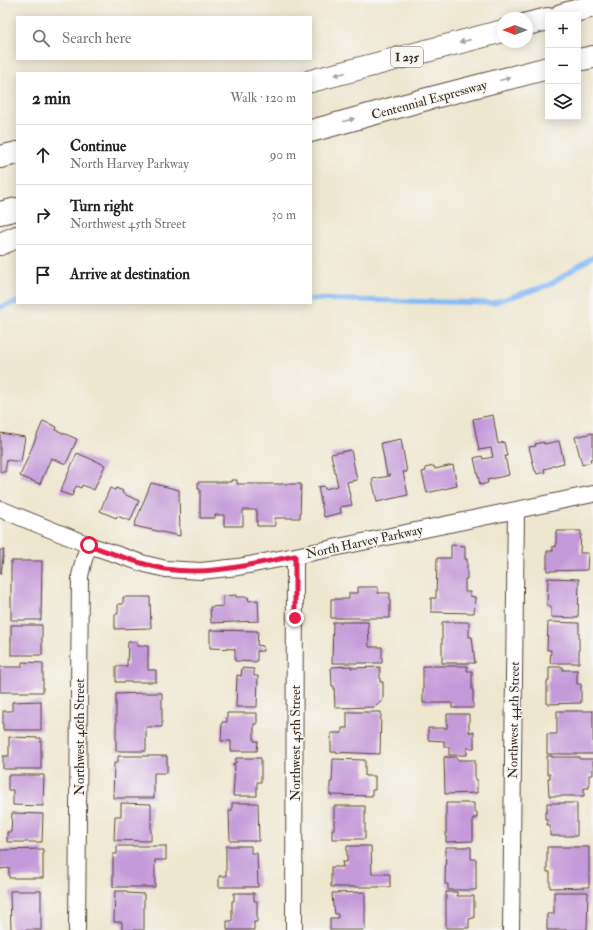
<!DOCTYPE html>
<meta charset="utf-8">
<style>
body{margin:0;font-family:"IM FELL Double Pica",serif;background:#f6f6f6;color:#222}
.controls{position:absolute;right:12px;top:12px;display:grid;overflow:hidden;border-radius:0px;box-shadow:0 2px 10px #0003}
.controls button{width:36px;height:36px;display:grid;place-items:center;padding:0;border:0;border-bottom:1px solid #e0e0e0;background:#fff;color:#222;font:20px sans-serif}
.compass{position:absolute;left:497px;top:12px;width:36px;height:36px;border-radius:50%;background:#fff;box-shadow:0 2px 10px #0003;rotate:270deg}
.stop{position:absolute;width:12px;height:12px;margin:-9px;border:3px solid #e11d48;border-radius:50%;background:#fff}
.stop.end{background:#e11d48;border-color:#fff;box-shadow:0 1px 4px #0008}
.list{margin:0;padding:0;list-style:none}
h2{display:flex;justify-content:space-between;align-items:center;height:52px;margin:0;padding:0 16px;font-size:17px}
h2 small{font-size:13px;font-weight:400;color:#767676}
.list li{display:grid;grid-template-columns:26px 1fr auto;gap:12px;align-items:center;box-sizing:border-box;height:60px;padding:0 16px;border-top:1px solid #e0e0e0}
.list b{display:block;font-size:15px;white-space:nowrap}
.list p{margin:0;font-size:13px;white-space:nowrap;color:#767676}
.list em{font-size:13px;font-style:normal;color:#767676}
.icon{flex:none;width:22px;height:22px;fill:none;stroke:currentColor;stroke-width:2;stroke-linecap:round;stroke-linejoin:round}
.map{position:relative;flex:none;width:593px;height:930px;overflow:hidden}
.search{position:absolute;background:#fff;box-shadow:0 2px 10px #0003;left:16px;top:16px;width:296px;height:44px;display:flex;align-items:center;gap:10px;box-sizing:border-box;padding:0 14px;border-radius:0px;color:#767676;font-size:15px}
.panel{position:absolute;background:#fff;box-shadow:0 2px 10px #0003;left:16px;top:72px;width:296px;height:232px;border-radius:0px}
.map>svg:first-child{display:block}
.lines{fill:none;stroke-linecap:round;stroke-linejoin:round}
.stream{stroke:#86bbf5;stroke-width:5}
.building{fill:#c499d9}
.street-casing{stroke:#564639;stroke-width:18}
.highway-casing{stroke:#564639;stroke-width:24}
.street{stroke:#fff;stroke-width:16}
.highway{stroke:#fff;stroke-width:22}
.oneway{fill:#a79f9a}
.route{stroke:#e11d48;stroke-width:5}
.labels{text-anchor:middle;stroke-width:3;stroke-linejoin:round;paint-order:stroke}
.shield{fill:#f6f6f2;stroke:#73675e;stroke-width:1}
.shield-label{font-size:12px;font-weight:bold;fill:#3b2a1e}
.street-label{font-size:13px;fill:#3b2a1e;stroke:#f6f6f2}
</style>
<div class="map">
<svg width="593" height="930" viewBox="0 0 593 930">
<rect width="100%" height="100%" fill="#f6f6f2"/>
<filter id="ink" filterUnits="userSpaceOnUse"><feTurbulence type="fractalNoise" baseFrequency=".025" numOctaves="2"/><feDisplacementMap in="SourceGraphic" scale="8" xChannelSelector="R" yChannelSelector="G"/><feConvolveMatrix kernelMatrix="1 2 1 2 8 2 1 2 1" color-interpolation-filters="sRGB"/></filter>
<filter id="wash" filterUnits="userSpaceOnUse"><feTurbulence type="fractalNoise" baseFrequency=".012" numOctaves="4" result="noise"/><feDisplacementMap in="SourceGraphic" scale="16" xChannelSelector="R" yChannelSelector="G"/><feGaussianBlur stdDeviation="0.9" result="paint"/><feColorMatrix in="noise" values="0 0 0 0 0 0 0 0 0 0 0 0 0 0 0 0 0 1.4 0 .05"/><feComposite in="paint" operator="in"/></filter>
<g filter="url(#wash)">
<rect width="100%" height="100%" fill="#eee7d0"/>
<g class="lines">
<path class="stream" d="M311,299L492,303L549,285L593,257
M0,307L17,302"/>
</g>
<g id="blocks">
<path class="building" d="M493,415L498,444L504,442L507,456H505L509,475L487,480L488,483L480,485L474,458L482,456L483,459L493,457L491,448L479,450L473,419Z
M43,421L57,427L56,430L77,439L66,464L51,458L40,484L20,476Z
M0,433L25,437L21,462L7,460L5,472H0Z
M593,433V458L590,459L591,462L582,465L575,437Z
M401,439L407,472H403L408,495L377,502L372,479L390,476V474L387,475L381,443Z
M559,441L564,463L552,466V467L544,469L545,472L537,474L536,471H535L529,447L536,446L535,444L544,442V444Z
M351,450L357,480L347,482L352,505L340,507L341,513L324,517L318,487L324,486L325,489L338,486L331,454Z
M77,453L105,465L94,490L82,485L81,488L76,486L72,496L60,492Z
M453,465L457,486L427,493L422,472L426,471L425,468L434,466L435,469Z
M231,480H237V484H301L300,518H275V526H257V510H243V526H224V515H215V518H200V489H198V482H231Z
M151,483L179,490L180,536L134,526Z
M110,488L115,490L116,488L123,491L122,493L139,501L130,521L117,516L116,518L100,511Z
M556,531H581L580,553H588L587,570L547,571V551H553V546L556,547Z
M451,545L465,546V559H467V579H465V592H470V596L475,597L474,613L431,612V598H436L437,558H451Z
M0,550H4L1,574H0Z
M11,561H42L41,620H11Z
M548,578L579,579L578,618L551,617V606H547Z
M358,587H378V593H390V618H331V599H349V593H358Z
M236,595V597H248L249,601L258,600L259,621L211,623L210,607L223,606V596Z
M123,597H150L151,628L115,629V614H118V604H123Z
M333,622H368L369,647H382V663H332Z
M442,622H469V637H472L475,663H442Z
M548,622L579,623V663H550L551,650H547Z
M11,625H42V655H11Z
M210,630L258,631L257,645L263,646V651H257V662L235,661V649L210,648Z
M128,642H137V646H148V670H156V682H116V666H127Z
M22,662L43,663V692H0V667H22Z
M351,666V668L380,667V682H383V700L375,707L335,708L334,686H332L331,667Z
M423,666H467V671H472V690H473V708H452V703H423Z
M549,667H563V670H577V684H581V703L547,704V681H549Z
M242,668L254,669V676H258L257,707H236L237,675L241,676Z
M143,693H162V727H146V751H116V694Z
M41,701V730H3V711H12V702Z
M557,711H593V754H547V734H557Z
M347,712H381L380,754L331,752V733H342V728H347Z
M227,713H257V724H254V741H258L257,751H231V741H221L222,722H227Z
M447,714H469V732H474V748H467V755H449V747H444V741L428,740V728H447Z
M9,737L41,738V769H3V756H9Z
M118,756H167V773H154V798H113L114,763H118Z
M547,756H552V757H580V759H593V775H589V788H584V796H549L548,778H550V774H547Z
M444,757H457V760H475V779H477V793L445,794Z
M236,758H261V782H257V796H233L235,765H233V763H236Z
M333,759L365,760V776H375V790H372V796L330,795V782H332Z
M8,775H44L43,806L13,805V790H8Z
M121,803L151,804V841L114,840L115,816H121Z
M232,803H258L259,841H230L229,811H232Z
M446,803H474V812H477V818H473V841L446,842Z
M547,803H577V836H550V825H547V819H545V812H547Z
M334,806H365V839H332V829H334Z
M12,813L43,814L42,842H7V832H11Z
M117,846H166V860H155V887H113V854H117Z
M226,846H251V853H257L258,887H219V876H226Z
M347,846H371L372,874H390V887H331V867H343L342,862H347Z
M446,847H471V859H476V890H448V884H445Z
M547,847H589V887L550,888V872H547Z
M43,849V878H9V868L0,869V850Z
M10,891H41V930H11Z
M115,891H127V893L144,894V930H122V922H114Z
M365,892V930H330V918H338V914H335L334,907H333L332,893Z
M446,892H457V896H474V918L469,919V928H446Z
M554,892H588L587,930H547V914H554Z
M234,893H254V901H257V922H254V930H227V921H232V901H234Z"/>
</g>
</g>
<g filter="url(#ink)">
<use href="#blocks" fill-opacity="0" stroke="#564639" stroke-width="1"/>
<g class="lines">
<g class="street-casing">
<path id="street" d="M0,509L89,545L145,564L166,569L201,571L238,567L295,556L593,494
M77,930L80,576L84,559L89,545
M294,930L295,556
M511,930L516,510"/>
</g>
<g class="highway-casing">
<path id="highway" d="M561,15L593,6
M527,24L548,19
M578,60L593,57
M311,81L503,31
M311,131L427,99L548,68
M0,157L17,153
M0,213L17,209
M0,244L17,237"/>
</g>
<use href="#street" class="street"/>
<use href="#highway" class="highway"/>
</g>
<defs><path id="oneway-solid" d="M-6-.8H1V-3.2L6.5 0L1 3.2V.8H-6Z"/></defs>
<g class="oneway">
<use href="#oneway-solid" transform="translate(465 41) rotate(165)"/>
<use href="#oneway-solid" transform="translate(340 74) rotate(166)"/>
<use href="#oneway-solid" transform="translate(505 79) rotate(-14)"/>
<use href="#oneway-solid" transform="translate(349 120) rotate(-15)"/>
</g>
</g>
<g class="lines" filter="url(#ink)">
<path class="route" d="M89,545C114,554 139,564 165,569C209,576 252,564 295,556V618"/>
</g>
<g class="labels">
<rect class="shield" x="391" y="47" width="32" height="20" rx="3"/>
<g class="shield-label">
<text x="407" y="61">I 235</text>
</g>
<g class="street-label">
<text transform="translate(429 99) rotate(-15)" y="5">Centennial Expressway</text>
<text transform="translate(364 541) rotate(-12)" y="5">North Harvey Parkway</text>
<text transform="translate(513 720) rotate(-89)" y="5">Northwest 44th Street</text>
<text transform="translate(79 737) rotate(-90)" y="5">Northwest 46th Street</text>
<text transform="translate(295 743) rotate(-90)" y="5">Northwest 45th Street</text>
</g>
</g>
</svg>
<div class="controls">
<button>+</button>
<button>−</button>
<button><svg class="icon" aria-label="layers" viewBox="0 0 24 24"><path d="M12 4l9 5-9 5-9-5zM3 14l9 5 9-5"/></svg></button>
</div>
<svg class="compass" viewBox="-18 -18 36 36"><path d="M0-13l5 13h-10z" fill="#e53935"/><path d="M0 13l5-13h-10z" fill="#767676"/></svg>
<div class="stop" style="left:89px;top:545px"></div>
<div class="stop end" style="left:295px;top:618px"></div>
<div class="search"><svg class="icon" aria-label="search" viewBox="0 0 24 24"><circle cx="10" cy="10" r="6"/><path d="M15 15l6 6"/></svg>Search here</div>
<section class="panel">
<h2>2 min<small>Walk · 120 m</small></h2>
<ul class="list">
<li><svg class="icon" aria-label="ahead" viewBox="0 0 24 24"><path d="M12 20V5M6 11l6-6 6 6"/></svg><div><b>Continue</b><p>North Harvey Parkway</p></div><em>90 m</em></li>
<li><svg class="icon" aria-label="right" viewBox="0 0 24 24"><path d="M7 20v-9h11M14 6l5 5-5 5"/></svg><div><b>Turn right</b><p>Northwest 45th Street</p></div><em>30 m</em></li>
<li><svg class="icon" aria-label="arrive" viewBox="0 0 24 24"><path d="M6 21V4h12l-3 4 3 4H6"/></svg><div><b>Arrive at destination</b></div></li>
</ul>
</section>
</div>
